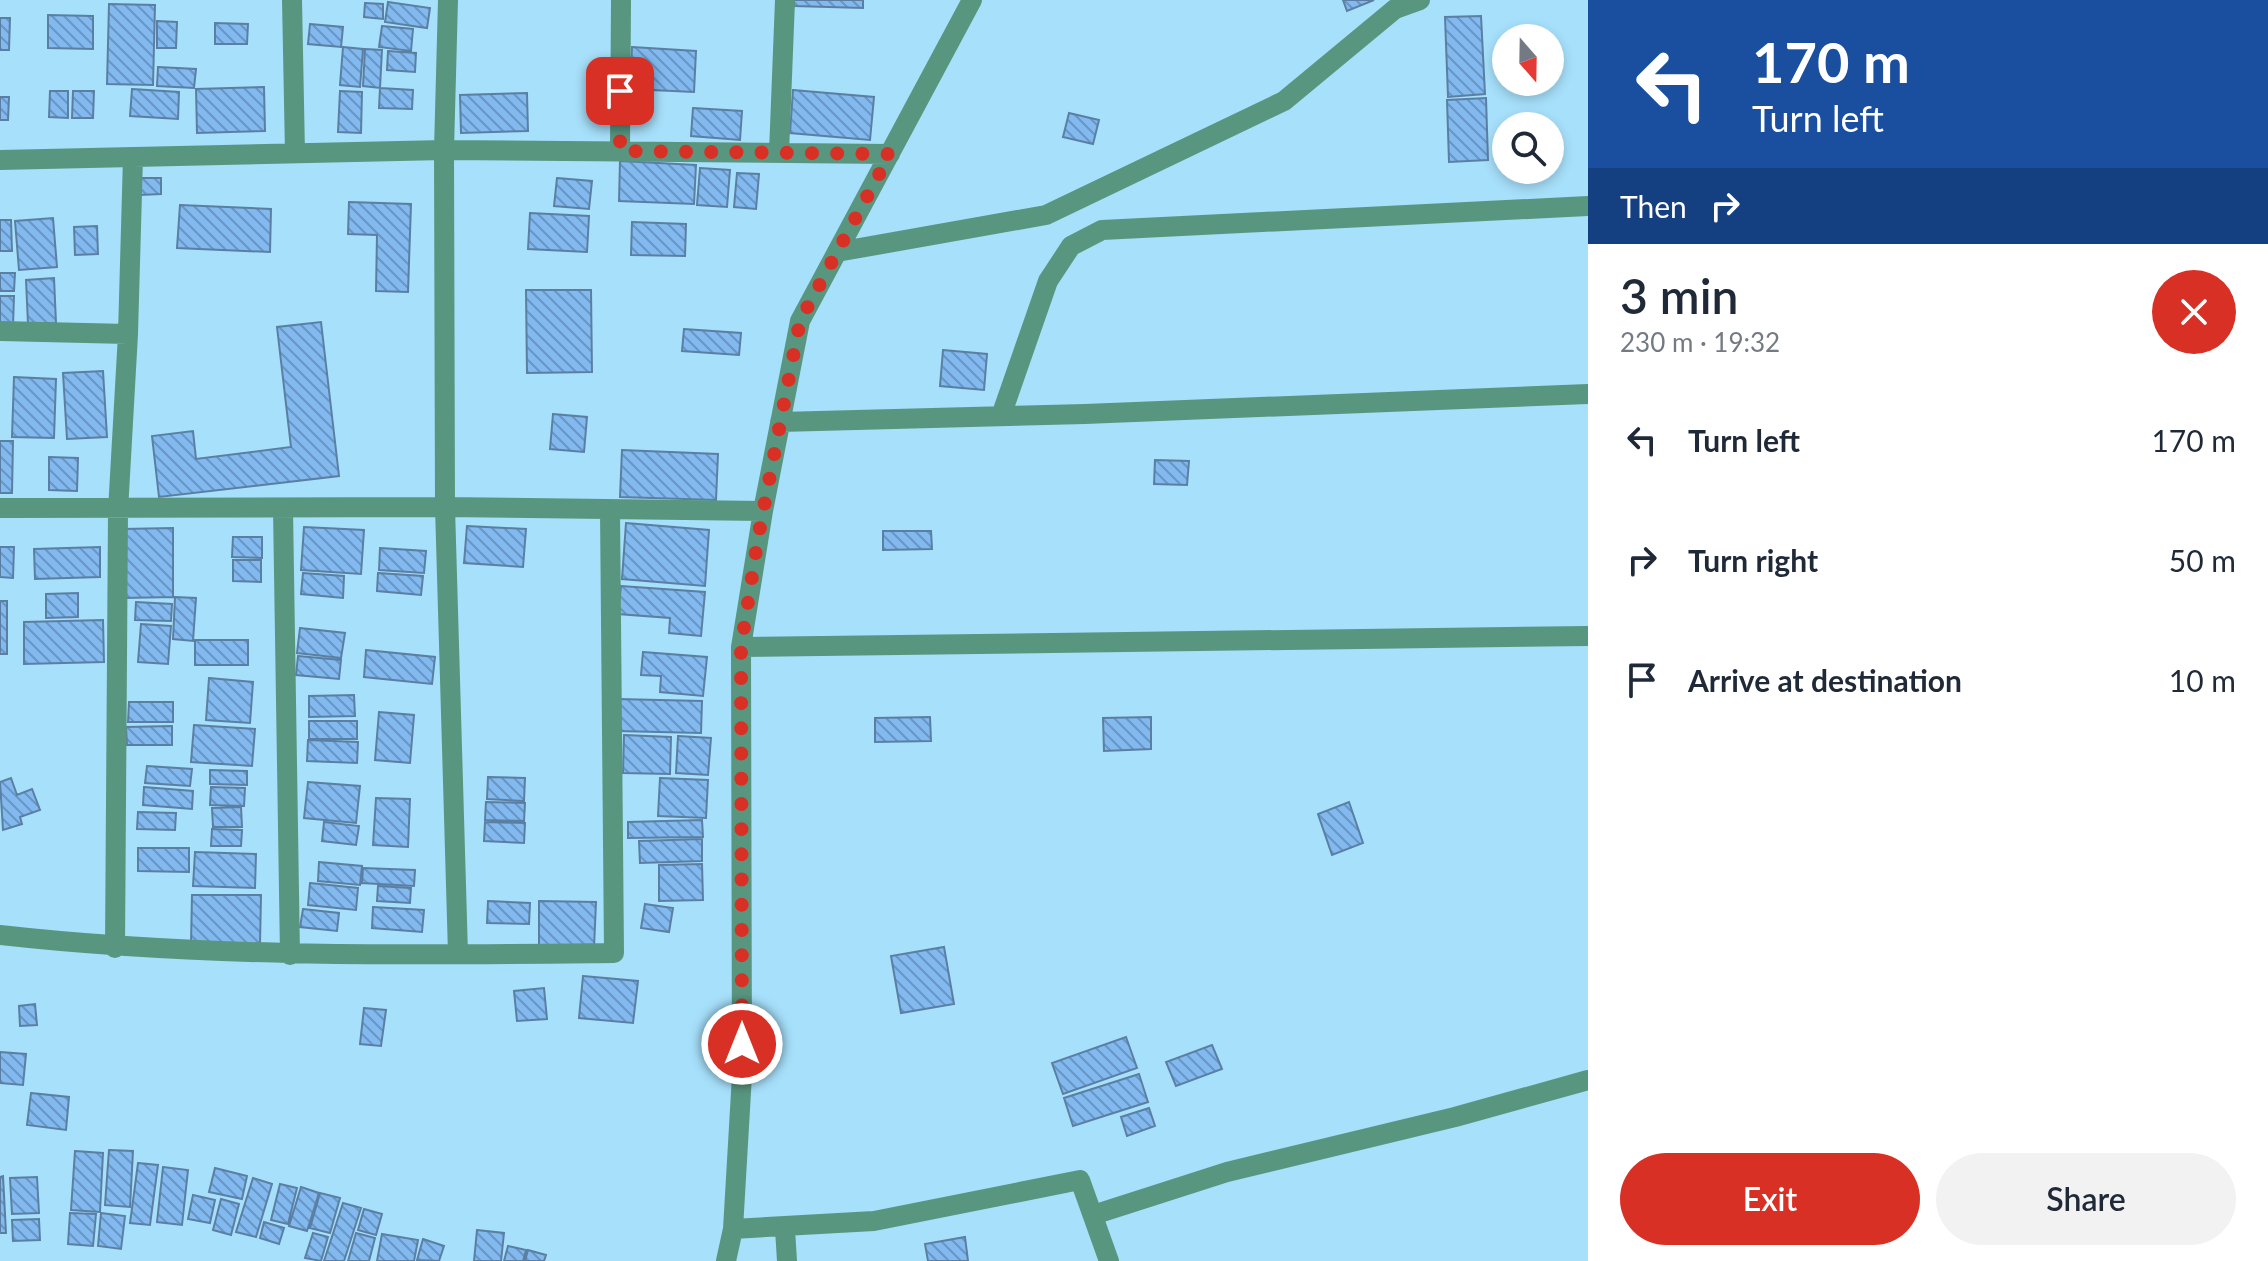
<!DOCTYPE html>
<meta charset="utf-8">
<style>
body{margin:0;font-family:Lato,sans-serif;background:#f2f2f3;color:#1f2937;height:100vh;display:flex;flex-direction:column;font-size:30px;white-space:nowrap}
*{box-sizing:border-box;margin:0}
p{font-size:26px;color:#747a83}
.icon{flex:none;width:44px;height:44px;fill:none;stroke:currentColor;stroke-width:2;stroke-linecap:round;stroke-linejoin:round}
.map{position:relative;flex:1;overflow:hidden}
.panel{display:flex;flex-direction:column;background:#fff;width:680px}
.panel>*{flex:none}
.banner{background:#1a4fa0;color:#fff;overflow:hidden}
.needle{width:52px;rotate:160deg}
.tools{position:absolute;left:1492px;top:24px;display:grid;gap:16px}
.tools a{display:grid;place-items:center;width:72px;height:72px;border-radius:50%;background:#fff;box-shadow:0 4px 12px #0003;font-size:40px}
.pin{position:absolute;display:grid;place-items:center;width:68px;height:68px;color:#fff;margin:-34px;border-radius:16px;box-shadow:0 4px 12px #0006}
.me{position:absolute;width:88px;margin:-44px;rotate:0deg;stroke-linejoin:round;filter:drop-shadow(0 0 6px #0008)}
.turn{display:flex;align-items:center;gap:28px;height:168px;padding:0 32px;font-size:36px}
.turn .icon{width:104px;height:104px;stroke-width:2.5}
.turn b{display:block;font-size:56px;line-height:68px}
.then{display:flex;align-items:center;height:76px;padding:0 32px;background:#0003;gap:16px;font-size:30px}
.round{display:grid;place-items:center;flex:none;width:84px;height:84px;border-radius:42px;background:#f2f2f3}
.head{display:flex;align-items:center;justify-content:space-between;height:136px;padding:0 32px}
h1{font-size:48px;font-weight:600;line-height:60px}
.action{display:flex;gap:16px;margin-top:auto;padding:16px 32px}
.action a{flex:1;height:92px;border-radius:48px;background:#d93025;color:#fff;font-size:32px;font-weight:600;line-height:92px;text-align:center}
.action a+a{background:#f2f2f3;color:#1f2937}
ul{padding:0;list-style:none}
li{display:flex;align-items:center;gap:24px;height:120px;padding:0 32px}
li div{flex:1}
li b{display:block;font-size:30px}
li em{font-style:normal}
main{display:flex;flex:1;min-height:0}
.map>svg:first-child{display:block}
.building{fill:url(#building-back-hatch);stroke:#5b7fa3;stroke-width:2}
.lines{fill:none;stroke-linecap:round;stroke-linejoin:round}
.minor{stroke:#599680;stroke-width:20}
.route{stroke:#d93025;stroke-width:14;stroke-dasharray:0 25.2}
</style>
<main>
<div class="map">
<svg width="1588" height="1261" viewBox="0 0 1588 1261">
<defs>
<pattern id="building-back-hatch" width="6" height="6" patternUnits="userSpaceOnUse" patternTransform="scale(2)"><rect width="6" height="6" fill="#82b9ef"/><path d="M-1 5l2 2M0 0l6 6M5-1l2 2" fill="none" stroke="#6996c2"/></pattern>
</defs>
<rect width="100%" height="100%" fill="#a7e0fb"/>
<path class="building" d="M794 0H863V8L794 6Z
M1343 0H1374L1347 11Z
M388 2 430 8 427 28 385 22Z
M365 3 383 4V19L364 17Z
M109 4 155 5 153 85 107 84Z
M48 15 93 16V49L48 48Z
M1481 16 1485 94 1448 97 1445 17Z
M0 18H10L9 50H0Z
M157 21 177 22 176 48H157Z
M215 23 248 24 247 44H215Z
M310 24 343 27 341 47 308 44Z
M382 26 413 29 411 51 379 47Z
M343 47 363 49 360 87 340 85Z
M632 47 696 51 694 92 630 89Z
M365 49 382 50 380 88 363 86Z
M388 51 416 53 415 72 387 70Z
M158 67 196 69 194 88 157 86Z
M264 87 265 131 197 133 196 89Z
M380 88 413 90 412 109 379 108Z
M132 89 179 92 178 119 130 116Z
M793 90 874 97 870 140 790 133Z
M50 91H68V118L49 117Z
M73 91H94L93 118H72Z
M340 91 362 92 361 133 338 132Z
M527 93 528 131 461 133 460 95Z
M0 97H9L8 120H0Z
M1486 98 1488 160 1449 162 1447 100Z
M693 108 742 111 740 140 691 136Z
M1069 113 1099 120 1093 144 1063 137Z
M620 161 696 165 694 204 619 201Z
M700 168 730 170 727 207 697 205Z
M737 173 759 174 756 209 734 207Z
M140 178H161V194L140 195Z
M557 178 592 181 589 209 554 206Z
M349 202 411 204 408 292 376 291 377 235 348 234Z
M180 205 271 209 270 252 177 248Z
M530 213 589 216 587 252 528 249Z
M53 218 57 267 19 270 15 221Z
M0 220H11L12 251H0Z
M632 222 686 224 685 256 631 255Z
M97 226 98 254 75 255 74 227Z
M0 273H15L14 291H0Z
M54 278 56 323 28 324 26 280Z
M526 290H591L592 372 527 373Z
M0 296H14L13 326 0 325Z
M321 322 339 476 159 497 152 436 193 431 196 459 291 447 277 327Z
M684 329 741 333 739 355 682 351Z
M943 350 987 354 984 390 940 386Z
M103 371 107 437 67 439 63 373Z
M14 377 56 379 54 438 12 437Z
M553 414 587 417 584 452 550 449Z
M0 441H13L12 493H0Z
M622 450 718 454 716 500 620 497Z
M49 457 78 458 77 491 49 490Z
M1155 460 1189 461 1187 485 1154 484Z
M626 523 709 530 705 586 622 579Z
M467 526 526 529 523 567 464 563Z
M304 527 364 530 361 574 301 570Z
M173 528V597L124 598 123 529Z
M883 531H931L932 549 883 550Z
M233 537H262V558L232 557Z
M0 547H14L13 578 0 577Z
M100 547V577L35 579 34 549Z
M380 548 426 551 424 573 379 570Z
M233 560H261V582L233 581Z
M303 573 344 576 343 598 301 594Z
M378 573 423 576 421 595 377 591Z
M621 586 705 592 701 636 669 633 670 618 618 614Z
M78 593V617L46 618V594Z
M175 597 196 598 193 641 173 639Z
M0 601H7V654H0Z
M136 602 172 604 171 621 135 620Z
M103 620 104 662 24 664V622Z
M141 624 171 626 168 664 138 662Z
M300 628 345 633 341 658 297 653Z
M195 640H248V665H195Z
M366 650 435 657 432 684 364 677Z
M643 652 707 657 703 696 660 692 661 676 641 675Z
M298 656 341 660 339 679 296 675Z
M209 678 253 682 250 723 206 720Z
M354 695 355 716 309 717V696Z
M618 699 702 701 701 733 617 731Z
M129 702H173V722H128Z
M379 712 414 715 410 763 375 760Z
M930 717 931 741 875 742V718Z
M1151 717V749L1104 751 1103 718Z
M309 721H357V739H309Z
M194 725 255 729 252 766 191 762Z
M172 726V745H127L126 727Z
M624 735 671 737 670 774 623 773Z
M678 736 711 738 708 775 676 773Z
M308 740 358 742 357 763 307 761Z
M147 766 192 769 190 786 145 783Z
M210 770 247 771V785L210 784Z
M488 777 525 778 524 801 487 799Z
M11 778 17 795 32 789 40 810 20 817 22 824 3 830 0 782Z
M660 778 708 780 706 818 658 816Z
M308 782 360 786 356 823 304 818Z
M144 787 193 791 192 809 143 805Z
M211 787 245 788 244 806 210 805Z
M376 798 410 799 408 847 373 845Z
M486 802 525 803 524 821 485 820Z
M1349 802 1363 843 1332 855 1318 814Z
M241 807 242 827H213L212 808Z
M138 812 176 813 175 830 137 829Z
M702 820 703 837 628 838V822Z
M324 822 359 826 356 845 322 841Z
M485 822 525 823 524 843 484 841Z
M212 829 242 830 241 846H211Z
M702 839V861L640 863 639 841Z
M138 848H189V872L138 871Z
M195 852 256 854 255 888 193 886Z
M319 862 362 866 360 885 318 881Z
M702 864 703 900 659 901V865Z
M363 868 415 870 414 886 362 883Z
M310 883 358 888 356 910 308 905Z
M378 886 411 888 410 903 377 901Z
M192 895H261L260 944H191Z
M488 901 530 903 529 924 487 923Z
M539 901 596 902 594 948 539 946Z
M645 904 673 908 669 932 641 928Z
M373 907 424 910 422 932 372 928Z
M303 909 339 913 337 931 300 927Z
M944 947 954 1004 901 1013 891 956Z
M583 976 638 981 633 1023 579 1018Z
M544 988 547 1019 517 1021 514 991Z
M35 1004 37 1025 20 1026 19 1006Z
M364 1008 386 1010 381 1046 360 1044Z
M1126 1037 1137 1068 1063 1094 1052 1063Z
M1212 1045 1222 1069 1176 1086 1166 1062Z
M0 1052 26 1054 23 1085 0 1083Z
M1139 1074 1148 1102 1073 1126 1064 1098Z
M31 1093 69 1097 66 1130 27 1125Z
M1149 1108 1155 1126 1127 1136 1121 1117Z
M109 1150 133 1151 130 1207 105 1205Z
M75 1151 103 1153 100 1212 71 1210Z
M138 1163 158 1165 150 1225 130 1223Z
M163 1167 188 1170 182 1225 157 1222Z
M215 1168 247 1176 242 1199 209 1192Z
M3 1176 6 1233H0V1177Z
M37 1177 39 1213 12 1214 10 1178Z
M253 1178 272 1184 256 1237 236 1232Z
M280 1184 297 1188 288 1224 271 1220Z
M301 1187 319 1193 307 1231 289 1226Z
M320 1193 340 1198 330 1233 310 1228Z
M193 1195 215 1200 210 1223 188 1219Z
M221 1199 239 1204 231 1235 213 1230Z
M343 1203 361 1208 344 1261H324Z
M364 1209 382 1214 376 1235 358 1230Z
M70 1213 96 1214 93 1246 68 1244Z
M101 1213 125 1216 121 1249 98 1246Z
M39 1219 40 1240 13 1241 12 1220Z
M264 1222 284 1228 279 1244 260 1238Z
M477 1230 504 1233 501 1261H474Z
M313 1233 328 1237 321 1261 305 1258Z
M356 1233 375 1238 369 1261H348Z
M382 1234 418 1240 414 1261H377Z
M965 1237 968 1261H928L925 1244Z
M423 1239 444 1246 439 1261 417 1260Z
M508 1246 526 1250 523 1261H504Z
M528 1250 546 1255 544 1261H525Z"/>
<g class="lines">
<path class="minor" d="M292 0 295 153
M972 0 800 321 763 511 741 647 742 1075 733 1229 874 1221 1080 1180 1109 1261
M620 151 621 0
M779 153 785 0
M0 160 444 150 448 0
M837 252 1046 215 1284 101 1395 9 1420 0
M0 331 128 334
M1001 416 1048 281 1071 246 1102 230 1588 206
M780 422 1085 414 1588 394
M0 508 445 507 763 511
M283 509 290 955
M741 647 1588 636
M0 935C204 958 409 955 614 953L610 510
M115 948 118 511 128 334 133 157
M458 954 445 507 444 150 890 154
M1093 1215 1227 1172 1455 1117 1588 1080
M785 1229 787 1261
M726 1261 733 1229"/>
</g>
<g class="lines">
<path class="route" d="M620 91V151L890 154 800 321 758 538 741 647 742 1044"/>
</g>
</svg>
<div class="tools">
<a><svg class="needle" viewBox="-14 -14 28 28"><path d="M0-13l5 13h-10z" fill="#e53935"/><path d="M0 13l5-13h-10z" fill="#747a83"/></svg></a>
<a><svg class="icon" aria-label="search" viewBox="0 0 24 24"><circle cx="10" cy="10" r="6"/><path d="M15 15l6 6"/></svg></a>
</div>
<div class="pin" style="left:620px;top:91px;background:#d93025"><svg class="icon" aria-label="arrive" viewBox="0 0 24 24"><path d="M6 21V4h12l-3 4 3 4H6"/></svg></div>
<svg class="me" style="left:742px;top:1044px" viewBox="-20 -20 40 40"><circle r="17" fill="#d93025" stroke="#fff" stroke-width="3"/><path d="M0-11L8 9 0 5-8 9z" fill="#fff"/></svg>
</div>
<section class="panel">
<div class="banner">
<div class="turn"><svg class="icon" aria-label="left" viewBox="0 0 24 24"><path d="M17 20v-9H6M10 6l-5 5 5 5"/></svg><div><b>170 m</b>Turn left</div></div>
<div class="then">Then<svg class="icon" aria-label="right" viewBox="0 0 24 24"><path d="M7 20v-9h11M14 6l5 5-5 5"/></svg></div>
</div>
<div class="head"><div><h1>3 min</h1><p>230 m · 19:32</p></div><a class="round" style="background:#d93025;color:#fff"><svg class="icon" aria-label="close" viewBox="0 0 24 24"><path d="M6 6l12 12M18 6L6 18"/></svg></a></div>
<ul>
<li><svg class="icon" aria-label="left" viewBox="0 0 24 24"><path d="M17 20v-9H6M10 6l-5 5 5 5"/></svg><div><b>Turn left</b></div><em>170 m</em></li>
<li><svg class="icon" aria-label="right" viewBox="0 0 24 24"><path d="M7 20v-9h11M14 6l5 5-5 5"/></svg><div><b>Turn right</b></div><em>50 m</em></li>
<li><svg class="icon" aria-label="arrive" viewBox="0 0 24 24"><path d="M6 21V4h12l-3 4 3 4H6"/></svg><div><b>Arrive at destination</b></div><em>10 m</em></li>
</ul>
<div class="action"><a>Exit</a><a>Share</a></div>
</section>
</main>
